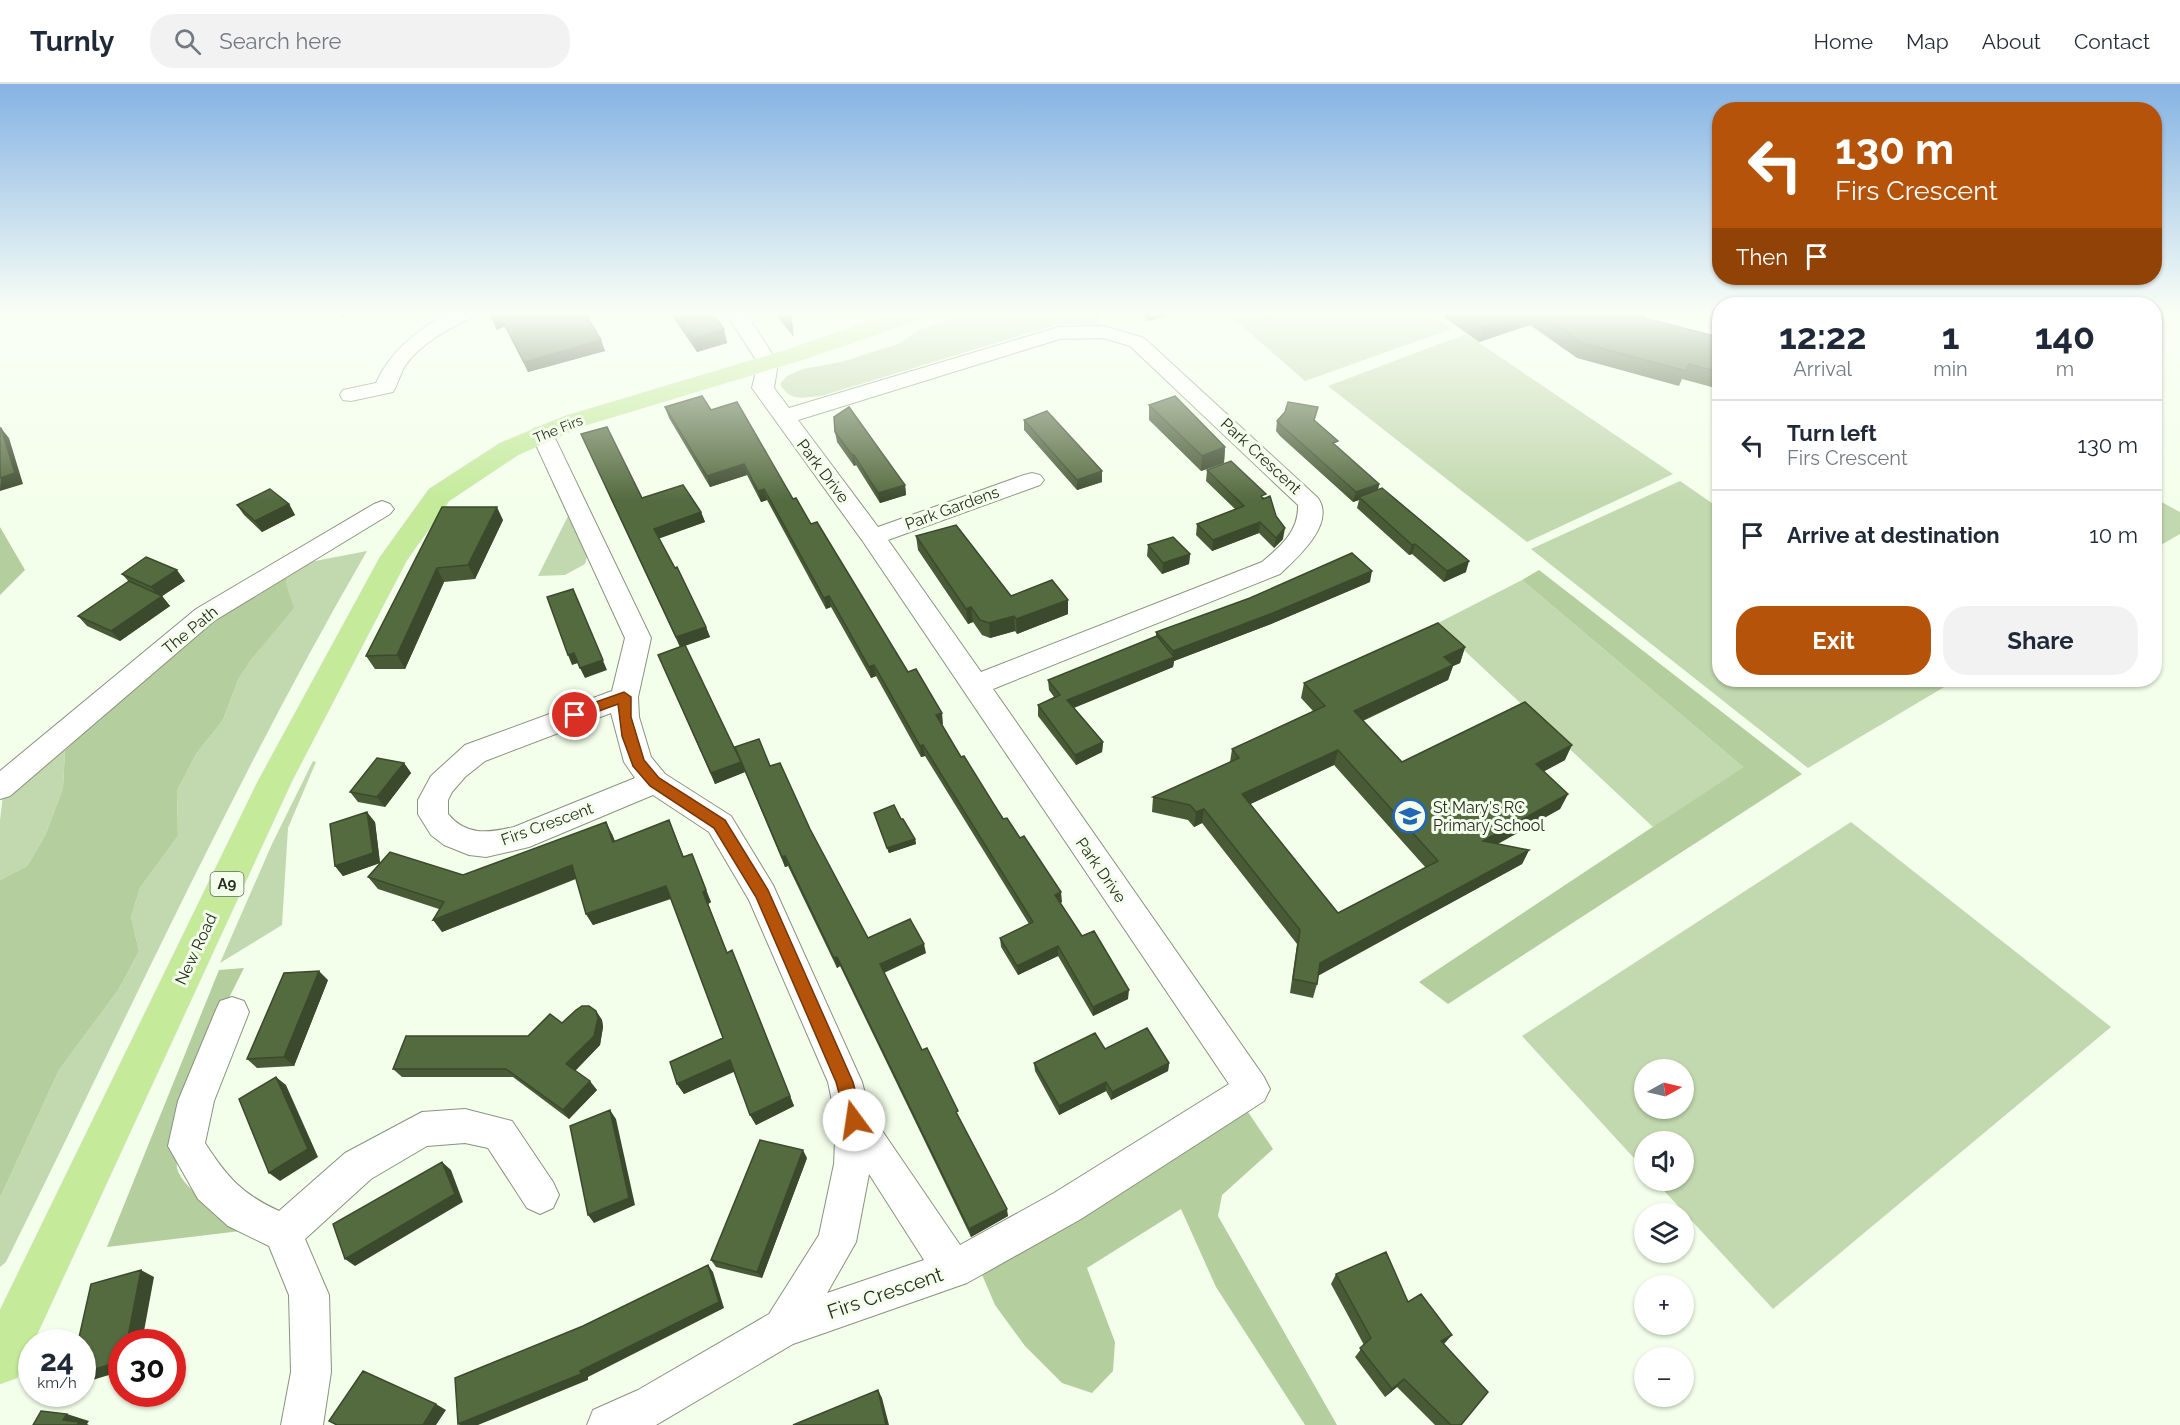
<!DOCTYPE html>
<meta charset="utf-8">
<style>
body{margin:0;font-family:Raleway,sans-serif;background:#f2f2f3;color:#1f2937;height:100vh;display:flex;flex-direction:column;font-size:22px;white-space:nowrap}
*{box-sizing:border-box;margin:0}
p{font-size:20px;color:#747a83}
.icon{flex:none;width:33px;height:33px;fill:none;stroke:currentColor;stroke-width:2;stroke-linecap:round;stroke-linejoin:round}
.map{position:relative;flex:1;overflow:hidden}
.side{position:absolute;left:1712px;top:213px;width:450px;height:390px;display:flex;flex-direction:column;background:#fff;border-radius:24px;box-shadow:0 2px 4px #0004}
.side>*{flex:none}
.banner{position:absolute;left:1712px;top:18px;width:450px;height:183px;border-radius:24px;box-shadow:0 2px 4px #0004;background:#b45309;color:#fff;overflow:hidden}
.needle{width:39px;rotate:82deg}
.controls{position:absolute;left:1634px;top:975px;display:grid;gap:12px}
.controls a{display:grid;place-items:center;width:60px;height:60px;border-radius:50%;background:#fff;box-shadow:0 2px 4px #0004;font-size:30px}
.speed{position:absolute;left:18px;top:1245px;display:flex;gap:12px;font-size:30px;font-weight:700;text-align:center}
.speed>*{display:grid;place-content:center;width:78px;height:78px;border-radius:50%;background:#fff;box-shadow:0 2px 4px #0004;line-height:1}
.speed small{font-size:15px;font-weight:400}
.speed .limit{border:9px solid #d22;background:#fff;color:#111}
.pin{position:absolute;display:grid;place-items:center;width:51px;height:51px;color:#fff;margin:-26px;border:3px solid #fff;border-radius:50%;box-shadow:0 2px 6px #0007}
.me{position:absolute;width:66px;margin:-33px;rotate:346deg;stroke-linejoin:round;filter:drop-shadow(0 0 4px #0008)}
.turn{display:flex;align-items:center;gap:21px;height:126px;padding:0 24px;font-size:27px}
.turn .icon{width:78px;height:78px;stroke-width:2.5}
.turn b{display:block;font-size:42px;line-height:51px}
.then{display:flex;align-items:center;height:57px;padding:0 24px;background:#0003;gap:12px;font-size:22px}
.eta{display:flex;justify-content:space-evenly;align-items:center;height:102px;text-align:center}
.eta b{font-size:36px;font-weight:700;line-height:42px}
.action{display:flex;gap:12px;margin-top:auto;padding:12px 24px}
.action a{flex:1;height:69px;border-radius:24px;background:#b45309;color:#fff;font-size:24px;font-weight:700;line-height:69px;text-align:center}
.action a+a{background:#f2f2f3;color:#1f2937}
ul{padding:0;list-style:none}
li{display:flex;align-items:center;gap:18px;height:90px;padding:0 24px;border-top:2px solid #e0e1e3}
li div{flex:1}
li b{display:block;font-size:22px}
li em{font-style:normal}
header{display:flex;align-items:center;gap:36px;box-sizing:border-box;height:84px;padding:0 30px;background:#fff;border-bottom:2px solid #e0e1e3}
header strong{font-size:28px}
nav{display:flex;gap:33px;margin-inline-start:auto;font-size:21px}
.search{width:420px;height:54px;background:#f2f2f3;display:flex;align-items:center;gap:15px;box-sizing:border-box;padding:0 21px;border-radius:24px;color:#747a83;font-size:22px}
.map>svg:first-child{display:block}
.green{fill:#c2d8ae;fill-rule:evenodd}
.forest{fill:#b4ce9e}
.lines{fill:none;stroke-linecap:round;stroke-linejoin:round}
.minor-casing{stroke:#88947d;stroke-width:2}
.major-casing{stroke:#e5e6e5;stroke-width:1}
.minor{fill:#fff;fill-rule:evenodd}
.major{fill:#c4ea9a;fill-rule:evenodd}
.wall{fill:#485b36;fill-rule:evenodd}
.shaded-wall{fill:#3b4a2c}
.building{fill:#546a3f;stroke:#3b4a2c;stroke-width:1.5;fill-rule:evenodd}
.route{fill:#b45309;stroke:#753606;stroke-width:1.5}
.labels{text-anchor:middle;dominant-baseline:central;stroke-width:6;stroke-linejoin:round;paint-order:stroke}
.far-street-label{font-size:14px;fill:#272c23;stroke:#f4ffeb}
.shield{fill:#f4ffeb;stroke:#646b5f;stroke-width:1.5}
.shield-label{font-size:15px;font-weight:bold;fill:#272c23}
.street-label{font-size:16px;fill:#272c23;stroke:#f4ffeb}
.poi-label{font-size:16px;fill:#272c23;stroke:#f4ffeb;text-anchor:start}
.near-street-label{font-size:20px;fill:#272c23;stroke:#f4ffeb}
</style>
<header>
<strong>Turnly</strong>
<div class="search"><svg class="icon" aria-label="search" viewBox="0 0 24 24"><circle cx="10" cy="10" r="6"/><path d="M15 15l6 6"/></svg>Search here</div>
<nav><a>Home</a><a>Map</a><a>About</a><a>Contact</a></nav>
</header>
<div class="map">
<svg width="2180" height="1341" viewBox="0 0 2180 1341">
<rect width="100%" height="100%" fill="#f4ffeb"/>
<path class="green" d="M964 229H1096L1098 232V240L1055 241 821 312C802 313 791 319 780 300L787 292 803 285 841 278 898 260 919 246Z
M1227 229H1437V234L1451 245 1305 297Z
M1466 250 1673 390 1527 458 1328 302Z
M1680 397 1719 424V596H1956L1808 684 1531 465Z
M2154 414 2180 428V450L2154 465Z
M569 430 587 473 585 480 565 491 538 492Z
M367 467C234 697 124 940 6 1178L0 1183V1114L59 986 119 905 139 867 131 833 140 804 178 752 177 707 196 670 223 636 238 596 253 573 286 500 289 488 310 478Z
M1522 496 1743 683 1653 743 1436 540Z
M65 666 63 704 45 752 27 782 0 796V736L3 711Z
M313 677 316 678 288 744 282 841 220 879 272 760Z
M1851 738 2111 943 1773 1225 1655 1097 1683 1096V1058H1644V1085L1522 952ZM1644 986H1683V1024H1644Z"/>
<path class="forest" d="M0 443 25 486 0 511Z
M1539 486 1802 690 1448 920 1419 898 1743 683 1522 496Z
M289 488 286 500 294 524 253 573 238 596 223 636 196 670 177 707 178 752 140 804 131 833 139 867 119 905 59 986 0 1114V796L27 782 45 752 63 704 65 666 218 527Z
M244 884C218 936 181 1007 178 1065 178 1071 176 1078 177 1084 182 1106 230 1136 249 1146L107 1163 219 886Z
M1248 1028 1273 1065 1222 1111 1218 1132 1337 1341H1305L1216 1203 1181 1125 1087 1184 1115 1258 1113 1287 1092 1309 1062 1299 1025 1262 995 1221 980 1186Z"/>
<g class="lines">
<g class="minor-casing">
<path id="minor" d="M449 229H477L474 233C450 243 420 260 405 282 400 290 398 300 393 308L351 317 343 316 340 311 343 306 376 299C391 266 418 245 449 229Z
M726 229H746L778 279 774 304 789 324 1059 243 1104 242 1144 254 1318 414C1336 440 1297 474 1280 490L993 605 1264 993 1270 1005 1264 1017 1081 1135 967 1199 793 1260 656 1341H587L593 1326 638 1306 769 1230 819 1151 834 1080 836 1036 828 998 749 816 709 748 653 711 529 763 486 773 469 771 444 761 431 751 418 730V716L431 692 465 661 612 607 625 554 531 350 534 345 542 343 550 345 553 350 651 554 638 613 639 633 651 673 665 690 731 732 773 801 862 998 870 1029 960 1161 1054 1109 1229 1000 864 459 752 304 758 279ZM1103 254 1130 262 1298 421C1299 447 1281 462 1262 478L981 588 888 456 1040 401 1044 396 1040 391 1032 389 1024 391 878 443 798 336 1060 255ZM611 629 624 678 635 694 514 743C488 749 466 752 448 730V716L452 708 465 693 485 677ZM869 1090 924 1176 827 1209 856 1158Z
M382 417 390 420 394 425 390 430 214 537 10 712 0 715V687L196 525 374 420Z
M232 913 244 917 249 928 214 1017 205 1059C227 1093 242 1110 279 1127L345 1069 422 1028 465 1025 512 1037 553 1098 559 1111 553 1124 540 1130 527 1124 488 1064 465 1059 427 1062 371 1095 305 1155 329 1211 331 1288 323 1341H281L291 1288 289 1211 269 1162 228 1142 198 1115 168 1062 178 1017 215 928 220 917Z"/>
</g>
<g class="major-casing">
<path id="major" d="M894 229H928L925 234 802 276 583 342 518 371 449 417 407 476 292 697 17 1294 0 1300V1226L258 697 380 473 429 405 500 359 565 332 786 266Z"/>
</g>
<use href="#minor" class="minor"/>
<use href="#major" class="major"/>
</g>
<path class="wall" d="M489 229 601 256 605 267 528 288 505 242 497 246Z
M670 229H712L727 259 697 268Z
M774 229H790L794 253Z
M1140 229H1173V230L1148 237Z
M1445 229H1646L1644 234 1719 253V305L1682 295 1679 302 1577 274 1530 241 1479 258 1444 233Z
M1149 321 1225 363 1224 379 1201 387 1149 336Z
M665 323 711 326 793 415 908 588 943 640H942L961 673 1062 818 1060 819 1082 852 1128 915 1093 932 1058 872 1018 891 1001 863 1000 854 1029 840 925 672 921 673 876 592 871 594 831 523 826 525 767 416 761 418 747 391 710 403 669 334Z
M1024 336 1102 387V398L1077 406 1024 346Z
M1277 337H1315L1337 363 1379 400 1378 406 1466 488 1444 498 1412 470 1409 471 1357 424 1359 416 1353 418 1280 352 1276 347Z
M835 348 905 401 906 411 880 419 856 381 854 382 837 358Z
M581 350 642 414 701 428 705 438 659 454 706 543 710 553 685 562 738 672 770 682 810 745 868 854 926 869 884 889 922 966 960 1035 1008 1132 971 1153 840 882 837 884 788 782 785 783 743 683 745 688 715 700 658 571 680 563Z
M1207 386 1265 414 1283 455 1274 464 1259 449 1212 467 1196 451 1197 440 1235 425 1206 397Z
M289 420 295 431 262 448 244 431 237 421Z
M442 423 503 436 475 495 444 498 405 585H375L366 572Z
M916 452 1011 512 1068 516V530L1017 550 1015 547 990 554 982 551 973 538 968 540 918 466Z
M1148 461 1190 470 1189 480 1162 490 1147 472Z
M122 490 185 497 162 512 170 522 120 557 87 542 78 532 129 498Z
M1370 498 1271 540 1174 577 1173 583 1074 624 1103 658 1102 668 1076 681 1038 632V621L1054 613 1049 606 1048 596 1156 553V548Z
M1465 563 1460 579 1453 582 1448 596 1363 637 1402 678 1565 676 1543 688 1568 710 1560 725 1498 760 1529 766 1522 780 1318 891 1317 900 1313 914 1290 909 1297 860 1202 739 1194 743 1188 736 1152 728 1153 713 1230 678 1232 665 1313 627 1301 614 1304 599ZM1334 681 1426 784 1338 829 1250 720Z
M404 679 411 689 385 723 358 718 350 708Z
M874 729 915 755 916 760 889 769Z
M669 736 684 773 711 818 708 820 727 868 737 878 794 1022 756 1041 750 1031 734 987 684 1010 677 1000 723 954 671 815 593 841 586 830 576 795 442 848 439 825 378 805 368 793 380 779 343 792 335 782 375 738 380 779 463 791 612 750 615 757Z
M328 896 294 982 257 984 247 975Z
M596 927 602 936 603 943 600 961 575 987 597 1006 569 1035 513 993H402L393 985 528 952Z
M1105 965 1169 979 1168 987 1111 1016 1106 1007 1059 1031 1035 987 1034 979Z
M807 1074 762 1194 716 1183 711 1176Z
M1336 1190 1408 1218 1444 1260 1461 1341H1435L1397 1303 1385 1313 1355 1273 1364 1261 1331 1200Z"/>
<path class="shaded-wall" d="M339 229H355L341 233Z
M1149 229H1173V230L1148 237Z
M1524 229H1534L1530 241 1479 258 1483 243Z
M500 232 505 242 497 246 493 236Z
M724 245 727 259 697 268 693 255Z
M601 256 605 267 528 288 524 278Z
M1 344 9 354 23 400 0 407Z
M1225 363 1224 379 1201 387 1202 372Z
M852 371H854L856 381 854 382Z
M744 380 747 391 710 403 707 392Z
M1102 387V398L1077 406V396Z
M1379 400 1377 410 1359 413V416L1353 418 1356 408Z
M905 401 906 411 880 419 878 409Z
M764 405 767 416 761 418 758 407Z
M289 420 295 431 262 448 255 437Z
M497 423 503 436 475 495 468 481Z
M701 428 705 438 658 455 654 445Z
M1260 438 1259 449 1212 467 1213 456Z
M1285 444 1283 455 1274 464 1276 454Z
M1415 460 1412 470 1409 471 1412 461Z
M1190 470 1189 480 1162 490 1163 479Z
M1469 477 1466 488 1444 498 1447 487Z
M437 484 444 498 405 585 397 571Z
M177 486 185 497 162 512 170 522 120 557 111 547 159 513 151 503Z
M1372 487 1370 498 1271 540 1174 577 1173 583 1068 626 1067 616 1172 574 1173 567Z
M829 512 831 523 826 525 824 514Z
M577 515 607 586 585 594 580 584Z
M1068 516V530L1017 550 1016 535Z
M971 523 973 538 968 540 966 525Z
M1014 532 1015 547 990 554 989 539Z
M706 543 710 553 680 563 676 553Z
M1465 563 1460 579 1453 582 1448 596 1350 642 1354 627 1444 573Z
M574 569 578 579 572 581 568 571Z
M874 581 876 592 871 594 869 583Z
M942 629 943 640 938 642 936 631Z
M1103 658 1102 668 1076 681 1075 671Z
M923 661 925 672 921 673 920 662Z
M1572 661 1565 676 1529 695 1536 680Z
M1338 666 1334 681 1240 725 1242 710Z
M741 678 745 688 715 700 711 689Z
M404 679 411 689 385 723 377 713Z
M1568 710 1560 725 1477 771 1483 757Z
M1204 725 1202 739 1194 743 1196 728Z
M367 728 375 738 380 779 343 792 335 782Z
M606 738 612 750 619 770 613 758Z
M915 755 916 760 889 769 887 764Z
M1529 766 1522 780 1316 893 1320 879Z
M785 772 788 782 785 783 782 773Z
M572 781 579 793 442 848 433 836Z
M697 782 711 818 708 820 732 880 703 808Z
M666 802 672 814 593 841 586 830Z
M1061 808 1062 818 1056 821 1055 811Z
M924 860 926 869 882 889 880 880Z
M1058 862V872L1018 891 1017 882Z
M732 866 794 1022 756 1041 750 1031Z
M837 873 840 882 837 884 834 874Z
M319 887 328 896 294 982 284 973Z
M1129 906 1128 915 1093 932V923Z
M596 927 602 936 603 943 600 961 573 989 566 980Z
M730 976 736 987 684 1010 677 1000Z
M1169 979 1168 987 1111 1016 1112 1008Z
M276 993 286 1001 318 1073 280 1097 269 1089Z
M590 997 597 1006 569 1035 563 1026Z
M1106 998V1007L1059 1031V1022Z
M610 1026 616 1035 635 1121 594 1139 588 1131Z
M803 1066 807 1074 762 1194 757 1188Z
M442 1078 451 1086 463 1118 355 1182 345 1175Z
M1007 1125 1008 1132 971 1153 969 1145Z
M708 1181 713 1188 724 1224 588 1293V1296L478 1341H460L458 1340 580 1287Z
M141 1186 154 1193 142 1258H127Z
M1452 1251 1444 1260 1441 1257Z
M122 1277V1287L86 1298 82 1296V1289Z
M1404 1295 1397 1303 1385 1313 1392 1305Z
M878 1306 882 1314 889 1341H886Z
M436 1320 446 1326 436 1341H423Z
M67 1330 89 1337 87 1340 89 1341H77L63 1336Z"/>
<path class="building" d="M490 229H585L601 256 524 278 500 232 493 236Z
M676 229H712L724 245 693 255Z
M781 229H790L792 243Z
M1464 229H1524L1483 243Z
M1540 229H1646L1644 234 1719 253V288L1689 280 1686 287 1582 259Z
M702 312 711 326 737 318 793 415 796 414 811 440 817 438 908 588 916 585 942 629 936 631 961 673 964 672 1003 735 1007 734 1020 754 1024 752 1061 808 1055 811 1082 852 1094 847 1129 906 1093 923 1058 862 1017 882 1000 854 1033 838 923 661 920 662 874 581 869 583 829 512 824 514 764 405 758 407 744 380 707 392 665 323Z
M1175 312 1225 363 1202 372 1149 321Z
M1288 318 1318 323 1314 336 1338 357 1333 359 1379 400 1356 408 1282 342 1277 337 1285 328Z
M849 323 905 401 878 409 854 371H852L835 348 834 333Z
M1047 327 1102 387 1077 396 1024 336Z
M607 343 642 414 683 401 701 428 654 445 675 484 677 483 706 543 676 553 581 350Z
M0 344H1L15 389 0 394Z
M1231 377 1266 410 1261 412 1263 415 1270 412 1276 432 1285 444 1276 454 1260 438 1213 456 1197 440 1244 422 1207 386Z
M1382 404 1469 477 1447 487 1415 460 1412 461 1359 413Z
M270 405 289 420 255 437 237 421Z
M442 423H497L468 481 437 484 397 571 366 572Z
M956 441 1011 512 1052 496 1068 516 1016 535 1014 532 989 539 980 536 971 523 966 525 916 452Z
M1173 453 1190 470 1163 479 1148 461Z
M1352 469 1372 487 1273 529 1173 567 1156 548 1250 514Z
M146 473 177 486 151 503 122 490Z
M129 497 162 512 111 547 78 532Z
M573 505 603 576 580 584 574 569 568 571 547 513Z
M1438 539 1465 563 1444 573 1453 581 1354 627 1402 678 1525 618 1572 661 1536 680 1568 710 1483 757 1529 766 1320 879 1317 900 1293 895 1300 846 1204 725 1196 728 1190 721 1153 713 1239 674 1232 665 1325 622 1304 599ZM1338 666 1438 777 1338 829 1242 710Z
M1157 552 1174 573 1067 616 1103 658 1075 671 1038 621 1060 611 1048 596Z
M685 561 741 678 711 689 658 571Z
M759 655 770 682 780 679 810 745 868 854 910 835 924 860 880 880 922 966 927 964 958 1027 956 1028 1007 1125 969 1145 837 873 834 874 785 772 782 773 735 663Z
M377 674 404 679 377 713 350 708Z
M894 721 901 735H903L915 755 887 764 874 729Z
M367 728 373 769 335 782 330 740Z
M669 736 683 773 692 770 706 806 703 808 727 869 732 866 790 1012 750 1031 730 976 677 1000 670 978 723 954 666 802 586 830 572 781 433 836 444 818 368 793 390 768 463 791 606 738 613 758Z
M319 887 284 973 247 975 284 889Z
M582 922H589L596 927 598 934 594 952 566 980 590 997 563 1026 506 985H393L406 952H528L550 930 562 939 576 926Z
M1147 944 1169 979 1112 1008 1106 998 1059 1022 1034 979 1095 949 1105 965Z
M276 993 308 1065 269 1089 239 1015Z
M610 1026 629 1114 588 1131 570 1042Z
M760 1056 803 1066 757 1188 711 1176Z
M442 1078 455 1110 345 1175 333 1140Z
M1386 1168 1408 1218 1421 1210 1452 1251 1441 1257 1488 1308 1461 1341H1451L1404 1295 1392 1305 1360 1264 1371 1254 1336 1190Z
M708 1181 719 1218 580 1287 581 1290 458 1340 455 1294 583 1242Z
M141 1186 127 1258H122V1277L82 1289V1258H78L91 1200Z
M363 1287 436 1320 423 1341H337L329 1337Z
M878 1306 886 1341H793Z
M41 1327 67 1330 63 1336 79 1338 77 1341H33Z"/>
<linearGradient id="sky" x2="0" y2="1"><stop stop-color="#85b3e3"/><stop offset="0.55" stop-color="#fafff6"/><stop offset="1" stop-color="#fafff6" stop-opacity="0"/></linearGradient>
<rect width="2180" height="417" fill="url(#sky)"/>
<path class="route" d="M624 608 631 613V633L644 676 659 694 725 736 768 806 853 998 863 1036 860 1042 854 1044 848 1042 836 998 756 813 714 744 650 702 633 682 622 652 618 620 575 636 568 631 570 627Z"/>
<defs>
<g id="school-ring" transform="scale(1.725)"><circle r="9.5" fill="#f4ffeb" stroke="#2266b7" stroke-width="1.5"/><path d="M0-5L7-2L0 1L-7-2ZM-4 1L0 2.5L4 1V4Q0 6-4 4Z" fill="#2266b7"/></g>
</defs>
<g fill-rule="evenodd">
<use href="#school-ring" x="1410" y="732"/>
</g>
<g class="labels">
<g class="far-street-label">
<text transform="translate(558 345) rotate(-22)">The Firs</text>
</g>
<rect class="shield" x="210.5" y="788" width="33" height="24" rx="4.5"/>
<g class="shield-label">
<text x="227" y="800">A9</text>
</g>
<g class="street-label">
<text transform="translate(1261 372) rotate(43)">Park Crescent</text>
<text transform="translate(823 387) rotate(53)">Park Drive</text>
<text transform="translate(952 424) rotate(-20)">Park Gardens</text>
<text transform="translate(190 546) rotate(-39)">The Path</text>
<text transform="translate(547 740) rotate(-20)">Firs Crescent</text>
<text transform="translate(1101 786) rotate(55)">Park Drive</text>
<text transform="translate(196 865) rotate(-65)">New Road</text>
</g>
<g class="poi-label">
<text x="1433" y="723">St Mary's RC<tspan x="1433" dy="18">Primary School</tspan></text>
</g>
<g class="near-street-label">
<text transform="translate(885 1209) rotate(-19)">Firs Crescent</text>
</g>
</g>
</svg>
<div class="controls">
<a><svg class="needle" viewBox="-14 -14 28 28"><path d="M0-13l5 13h-10z" fill="#e53935"/><path d="M0 13l5-13h-10z" fill="#747a83"/></svg></a>
<a><svg class="icon" aria-label="sound" viewBox="0 0 24 24"><path d="M4 9h4l5-4v14l-5-4H4zM17 9q2 3 0 6"/></svg></a>
<a><svg class="icon" aria-label="layers" viewBox="0 0 24 24"><path d="M12 4l9 5-9 5-9-5zM3 14l9 5 9-5"/></svg></a>
<a>+</a>
<a>−</a>
</div>
<div class="speed"><div>24<small>km/h</small></div><div class="limit">30</div></div>
<div class="pin" style="left:575px;top:631px;background:#d93025"><svg class="icon" aria-label="arrive" viewBox="0 0 24 24"><path d="M6 21V4h12l-3 4 3 4H6"/></svg></div>
<svg class="me" style="left:854px;top:1036px" viewBox="-20 -20 40 40"><circle r="19" fill="#fff"/><path d="M0-13L10 11 0 6-10 11z" fill="#b45309"/></svg>
<div class="banner">
<div class="turn"><svg class="icon" aria-label="left" viewBox="0 0 24 24"><path d="M17 20v-9H6M10 6l-5 5 5 5"/></svg><div><b>130 m</b>Firs Crescent</div></div>
<div class="then">Then<svg class="icon" aria-label="arrive" viewBox="0 0 24 24"><path d="M6 21V4h12l-3 4 3 4H6"/></svg></div>
</div>
<section class="side">
<div class="eta">
<div><b>12:22</b><p>Arrival</p></div>
<div><b>1</b><p>min</p></div>
<div><b>140</b><p>m</p></div>
</div>
<ul>
<li><svg class="icon" aria-label="left" viewBox="0 0 24 24"><path d="M17 20v-9H6M10 6l-5 5 5 5"/></svg><div><b>Turn left</b><p>Firs Crescent</p></div><em>130 m</em></li>
<li><svg class="icon" aria-label="arrive" viewBox="0 0 24 24"><path d="M6 21V4h12l-3 4 3 4H6"/></svg><div><b>Arrive at destination</b></div><em>10 m</em></li>
</ul>
<div class="action"><a>Exit</a><a>Share</a></div>
</section>
</div>
